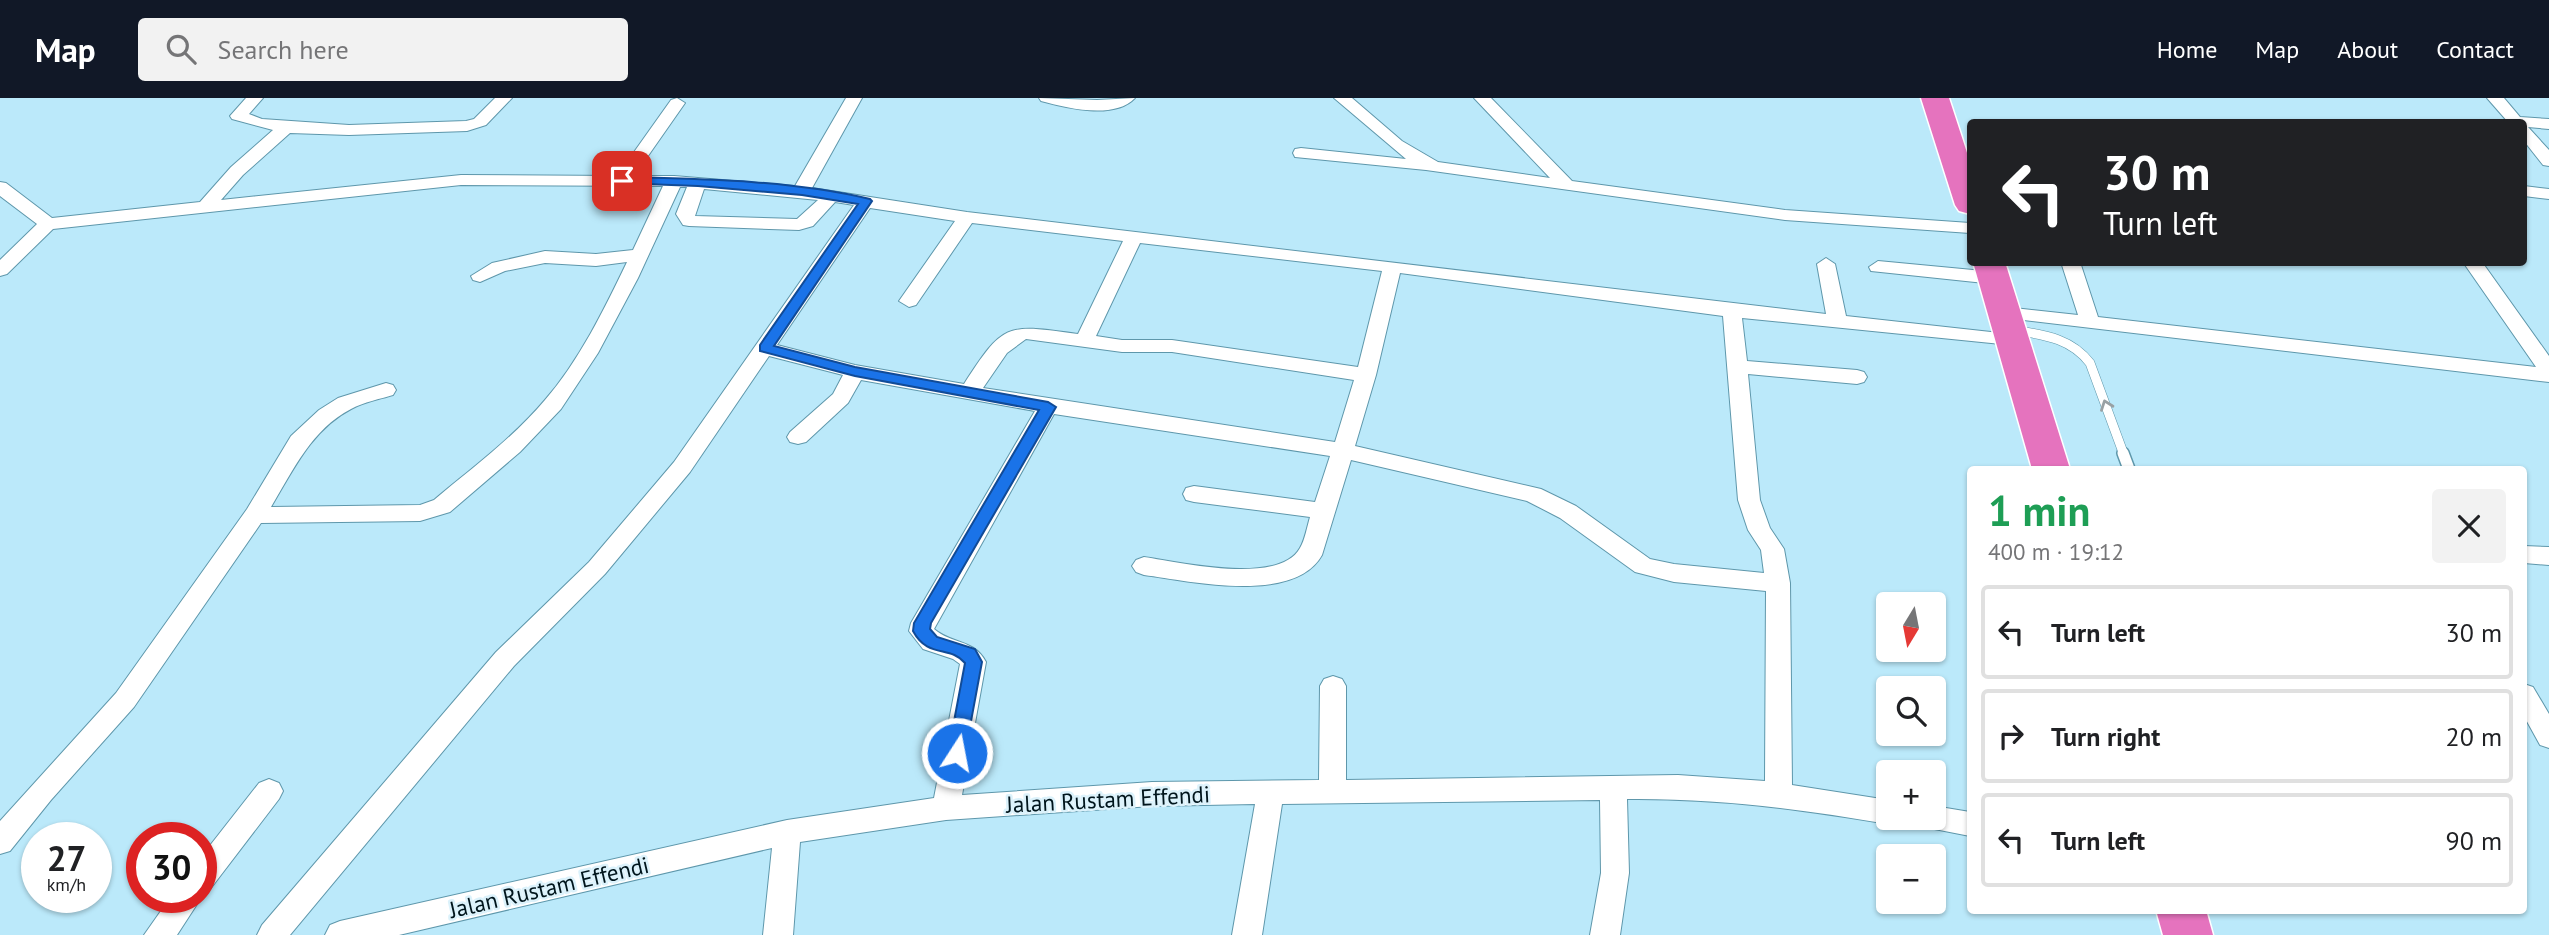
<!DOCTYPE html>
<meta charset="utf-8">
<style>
body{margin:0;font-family:"PT Sans",sans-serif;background:#f2f2f2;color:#202124;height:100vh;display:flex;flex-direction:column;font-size:26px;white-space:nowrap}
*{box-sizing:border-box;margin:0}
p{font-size:23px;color:#757577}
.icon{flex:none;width:38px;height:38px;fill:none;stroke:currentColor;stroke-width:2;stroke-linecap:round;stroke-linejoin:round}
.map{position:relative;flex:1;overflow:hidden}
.details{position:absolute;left:1967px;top:368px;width:560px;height:448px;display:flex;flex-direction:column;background:#fff;border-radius:7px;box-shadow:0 2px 5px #0004}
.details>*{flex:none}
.hud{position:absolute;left:1967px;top:21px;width:560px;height:147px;border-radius:7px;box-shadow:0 2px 5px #0004;background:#202124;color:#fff;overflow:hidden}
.needle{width:46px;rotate:190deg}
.fabs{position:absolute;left:1876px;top:494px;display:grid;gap:14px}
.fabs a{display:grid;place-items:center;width:70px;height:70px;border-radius:7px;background:#fff;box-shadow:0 2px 5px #0004;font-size:35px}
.speed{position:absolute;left:21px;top:724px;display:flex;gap:14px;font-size:35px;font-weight:700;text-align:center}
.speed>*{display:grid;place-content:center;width:91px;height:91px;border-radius:50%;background:#fff;box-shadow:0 2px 5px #0004;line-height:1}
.speed small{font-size:18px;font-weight:400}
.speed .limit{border:10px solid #d22;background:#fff;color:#111}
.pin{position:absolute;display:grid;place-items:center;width:60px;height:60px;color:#fff;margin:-30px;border-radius:14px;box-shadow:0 4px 10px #0006}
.me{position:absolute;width:77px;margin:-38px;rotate:11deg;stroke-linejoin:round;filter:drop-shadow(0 0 5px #0008)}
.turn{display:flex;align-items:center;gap:24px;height:147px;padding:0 21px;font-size:32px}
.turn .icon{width:91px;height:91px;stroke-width:2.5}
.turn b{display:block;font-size:49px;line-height:60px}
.round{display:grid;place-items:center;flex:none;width:74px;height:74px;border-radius:7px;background:#f2f2f2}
.overview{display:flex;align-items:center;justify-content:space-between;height:119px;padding:0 21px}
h1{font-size:42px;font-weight:700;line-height:52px;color:#1e9e55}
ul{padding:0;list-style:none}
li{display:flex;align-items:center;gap:21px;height:94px;margin:0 14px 10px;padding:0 7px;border:4px solid #e0e0e0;border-radius:7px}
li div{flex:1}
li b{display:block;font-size:26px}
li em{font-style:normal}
header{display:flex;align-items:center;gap:42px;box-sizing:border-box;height:98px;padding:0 35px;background:#111827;color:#fff}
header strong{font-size:33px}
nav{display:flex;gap:38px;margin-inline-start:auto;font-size:24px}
.search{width:490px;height:63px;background:#f2f2f2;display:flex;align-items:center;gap:18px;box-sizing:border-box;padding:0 24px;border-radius:7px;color:#757577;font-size:26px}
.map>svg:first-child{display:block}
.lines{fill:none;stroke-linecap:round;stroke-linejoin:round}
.lane-far1-casing{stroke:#5e97ab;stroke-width:10}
.lane-casing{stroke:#5e97ab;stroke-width:14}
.street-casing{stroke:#5e97ab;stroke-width:2}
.highway-casing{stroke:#fff;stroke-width:3}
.lane-far1{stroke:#fff;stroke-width:9}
.lane{stroke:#fff;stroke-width:11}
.street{fill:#fff;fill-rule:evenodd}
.highway{fill:#e573be;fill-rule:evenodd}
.oneway{stroke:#99a1a4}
.route{fill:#1a73e8;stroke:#114b97;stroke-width:2}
.labels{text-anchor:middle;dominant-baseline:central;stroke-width:5;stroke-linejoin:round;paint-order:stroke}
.near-street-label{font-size:23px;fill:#00151c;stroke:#dcf2fb}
</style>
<header>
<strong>Map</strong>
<div class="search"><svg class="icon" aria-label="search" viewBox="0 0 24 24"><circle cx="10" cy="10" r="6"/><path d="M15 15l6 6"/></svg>Search here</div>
<nav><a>Home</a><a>Map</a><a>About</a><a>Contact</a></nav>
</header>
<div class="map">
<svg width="2549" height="837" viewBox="0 0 2549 837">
<rect width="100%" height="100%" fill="#bbe9fa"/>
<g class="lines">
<g class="lane-far1-casing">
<path id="lane-far1" d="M2014 232C2044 237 2071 240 2090 265L2124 357"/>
</g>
<g class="lane-casing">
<path id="lane" d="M2123 355 2129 371"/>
</g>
<g class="street-casing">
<path id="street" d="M246 0H263L249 16 262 21 349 27 466 23 474 21 495 0H512L486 27 467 33 349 37 290 35 243 77 221 102 461 77 617 78 671 2 677 0 685 5 634 78H674L795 88 846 0H862L812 90 967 114 1826 216 1817 166 1826 160 1835 166 1846 218 2018 237 2021 241 2018 245 2011 247 1742 220 1747 263 1857 272 1864 274 1867 279 1864 284 1857 286 1748 276 1760 402 1770 430 1784 451 1790 485 1792 687 1888 702V719H1899L1888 726C1799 711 1717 700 1627 701L1629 775 1620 837H1590L1601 775 1600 702 1282 706 1262 837H1232L1255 706 1152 708 946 722 800 744 793 837H763L772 750 399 837H325L330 827 340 823 787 722 934 700 960 566 953 561 923 551 909 533 911 525 1035 313 861 282 848 305 806 344 798 346 790 344 787 339 790 334 833 296 843 277 769 258 690 374 605 476 514 568 290 837H257L262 827 496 554 589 464 674 364 854 107 835 104 813 128 799 132 689 128 683 127 676 116 687 89H680L638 180 598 255 561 311 520 354 450 414 420 423 261 425 134 609 51 702 10 753 0 756V723L116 595 247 411 291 338 319 312 338 300 386 285 393 287 396 292 393 297C380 301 364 304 351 311 312 331 293 372 271 409L420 407 434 402C472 370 513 340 545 302 579 263 605 210 627 164L596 168 545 165 505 173 480 184 473 182 471 178 492 165 545 153 596 156 633 152 663 88 461 87 53 131 7 176 0 178V162L37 126 0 98V84L6 85 52 120 200 104 231 69 273 32 232 21 230 18ZM704 91 818 102 797 121 695 118ZM870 110 955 123 899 203 909 209 916 207 972 125 1123 143 1078 236C1006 226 1004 224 964 286L855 267 777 247ZM1140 145 1382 173 1358 269 1172 242H1122L1096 238ZM1400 175 1723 218 1738 402 1748 432 1761 452 1764 475 1674 466 1650 461 1576 408 1541 391 1355 348 1376 277ZM1026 241 1122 254H1172L1354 282 1335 344 983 290 1007 255ZM1054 316 1330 358 1315 404 1194 388 1186 390 1183 396 1186 402 1194 404 1310 419C1307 429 1305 442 1300 450 1279 488 1178 464 1144 459L1136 462 1132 468 1136 474 1144 477C1189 483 1294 507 1322 457L1351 362 1527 403 1560 420 1635 474 1674 484 1766 493 1765 683 1678 677 1346 682V588L1342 581 1333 578 1324 581 1320 588 1319 682 1152 684 962 697 986 564C974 541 951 546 934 531Z
M1039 0 1097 2 1135 0C1114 22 1067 10 1041 3Z
M1334 0H1352L1402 43 1438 64 1550 80 1474 0H1491L1572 83 1785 112 1970 125V135L1785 122 1426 72 1295 59 1293 55 1295 51 1301 50 1406 61Z
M2487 0H2504L2520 19 2549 21V31L2528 29 2549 52V68L2543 67 2524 43V24H2508Z
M2524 88 2549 91V101L2524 98Z
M1878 163 1994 174 2003 180 1994 186 1871 173 1869 169Z
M2061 164H2080L2098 219 2536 269 2463 164H2482L2549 258V284L1998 219 1995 215 1998 211 2005 209 2078 217Z
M2524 448 2549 449V467L2524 465Z
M2524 586 2533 589 2549 616V650L2540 647 2524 618Z
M269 681 279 685 283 693 279 701 211 790 201 794V759L259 685Z
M1934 708 1970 714V738L1914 727 1910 719H1934Z
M170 800H201L177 837H144Z"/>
</g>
<g class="highway-casing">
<path id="highway" d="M1921 0H1949L1970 64V116L1959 113 1955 107Z
M1973 164H2005L2070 371H2032Z
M2156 812H2206L2213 837H2163Z"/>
</g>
<use href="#lane-far1" class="lane-far1"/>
<use href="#lane" class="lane"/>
<use href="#street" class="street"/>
<use href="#highway" class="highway"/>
</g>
<defs><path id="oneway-chevron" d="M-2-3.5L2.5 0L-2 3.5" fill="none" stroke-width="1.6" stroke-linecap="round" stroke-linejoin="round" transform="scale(1.75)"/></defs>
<use class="oneway" href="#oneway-chevron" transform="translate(2106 307) rotate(-110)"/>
<path class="route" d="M622 79C704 81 790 82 870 101L872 103 774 248 855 269 1048 304 1056 309 931 525 930 531 937 539 975 551 982 564 964 661 957 663 951 661 948 655 965 565C950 547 928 561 913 533L914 525 1039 312 855 278 760 253V247L858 106 802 97 698 88 618 85 616 83Z"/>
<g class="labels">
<g class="near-street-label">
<text transform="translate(1108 701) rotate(-3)">Jalan Rustam Effendi</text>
<text transform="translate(549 789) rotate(-13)">Jalan Rustam Effendi</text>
</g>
</g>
</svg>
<div class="fabs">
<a><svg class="needle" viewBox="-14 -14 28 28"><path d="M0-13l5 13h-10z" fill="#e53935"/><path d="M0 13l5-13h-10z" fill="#757577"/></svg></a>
<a><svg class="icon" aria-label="search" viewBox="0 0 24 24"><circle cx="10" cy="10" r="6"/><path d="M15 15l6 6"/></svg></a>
<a>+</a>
<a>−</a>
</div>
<div class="speed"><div>27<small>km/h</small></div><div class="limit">30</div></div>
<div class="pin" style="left:622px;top:83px;background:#d93025"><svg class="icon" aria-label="arrive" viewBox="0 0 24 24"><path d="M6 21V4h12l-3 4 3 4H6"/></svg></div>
<svg class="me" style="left:957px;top:655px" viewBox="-20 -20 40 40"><circle r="17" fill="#1a73e8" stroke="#fff" stroke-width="3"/><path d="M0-11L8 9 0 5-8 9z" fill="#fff"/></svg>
<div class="hud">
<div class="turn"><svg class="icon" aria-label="left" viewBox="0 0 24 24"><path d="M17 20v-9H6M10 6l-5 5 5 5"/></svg><div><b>30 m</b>Turn left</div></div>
</div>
<section class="details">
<div class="overview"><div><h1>1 min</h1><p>400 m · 19:12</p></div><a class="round"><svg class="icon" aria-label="close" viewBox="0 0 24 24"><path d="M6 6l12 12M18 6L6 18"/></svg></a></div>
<ul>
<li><svg class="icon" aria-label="left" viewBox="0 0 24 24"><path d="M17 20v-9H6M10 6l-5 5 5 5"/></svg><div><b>Turn left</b></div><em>30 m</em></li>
<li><svg class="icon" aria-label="right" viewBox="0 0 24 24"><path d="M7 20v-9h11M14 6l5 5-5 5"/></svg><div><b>Turn right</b></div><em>20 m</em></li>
<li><svg class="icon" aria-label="left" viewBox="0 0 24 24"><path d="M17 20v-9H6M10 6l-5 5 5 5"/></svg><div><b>Turn left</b></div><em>90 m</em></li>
</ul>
</section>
</div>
